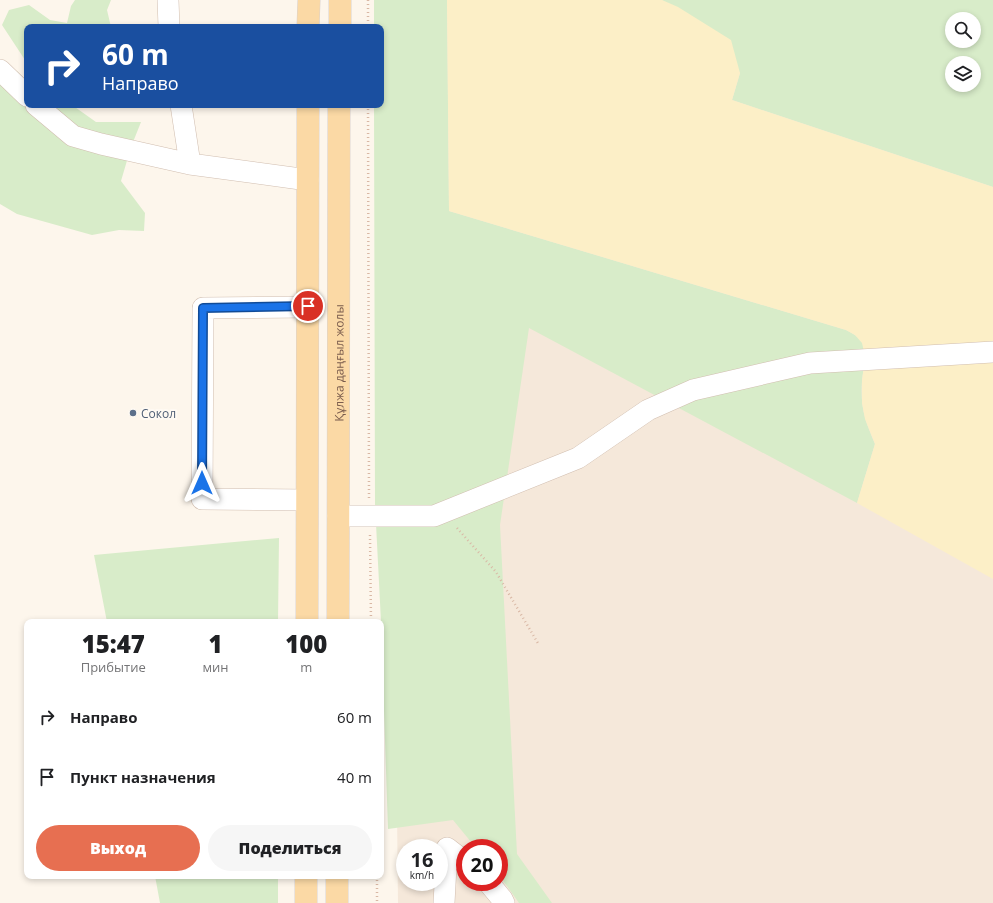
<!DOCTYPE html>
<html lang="ru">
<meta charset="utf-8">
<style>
body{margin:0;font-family:"Open Sans",sans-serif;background:#f6f6f6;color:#202124;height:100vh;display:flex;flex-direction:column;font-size:15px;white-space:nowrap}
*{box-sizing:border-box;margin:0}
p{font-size:13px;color:#757577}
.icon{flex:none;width:22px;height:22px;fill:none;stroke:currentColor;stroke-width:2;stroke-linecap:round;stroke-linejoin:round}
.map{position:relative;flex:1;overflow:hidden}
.sheet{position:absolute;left:24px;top:619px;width:360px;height:260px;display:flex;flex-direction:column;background:#fff;border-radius:8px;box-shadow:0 2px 6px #0003}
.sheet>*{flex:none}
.hud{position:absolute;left:24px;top:24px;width:360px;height:84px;border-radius:8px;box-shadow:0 2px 6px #0003;background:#1a4fa0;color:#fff;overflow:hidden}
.fabs{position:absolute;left:945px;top:12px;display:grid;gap:8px}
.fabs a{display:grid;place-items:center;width:36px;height:36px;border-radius:50%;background:#fff;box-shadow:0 2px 6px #0003;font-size:20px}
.speed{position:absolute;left:396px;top:839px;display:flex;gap:8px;font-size:20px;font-weight:700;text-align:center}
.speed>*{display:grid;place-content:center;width:52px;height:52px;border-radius:50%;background:#fff;box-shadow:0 2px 6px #0003;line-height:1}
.speed small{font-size:10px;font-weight:400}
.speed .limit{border:6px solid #d22;background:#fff;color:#111}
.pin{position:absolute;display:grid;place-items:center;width:34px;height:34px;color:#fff;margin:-17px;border:2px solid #fff;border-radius:50%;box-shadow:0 1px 4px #0007}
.me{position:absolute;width:44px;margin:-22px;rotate:0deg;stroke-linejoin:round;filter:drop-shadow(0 0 3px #0008)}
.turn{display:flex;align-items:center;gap:14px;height:84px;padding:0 12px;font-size:18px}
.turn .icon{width:52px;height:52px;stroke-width:2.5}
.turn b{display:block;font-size:28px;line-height:34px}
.eta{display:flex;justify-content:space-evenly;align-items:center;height:68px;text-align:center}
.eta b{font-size:24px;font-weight:800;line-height:28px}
.primary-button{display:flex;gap:8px;margin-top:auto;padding:8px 12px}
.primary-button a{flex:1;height:46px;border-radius:24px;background:#e76f51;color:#fff;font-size:16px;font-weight:800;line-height:46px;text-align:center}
.primary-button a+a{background:#f6f6f6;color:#202124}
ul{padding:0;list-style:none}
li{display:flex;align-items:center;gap:12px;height:60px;padding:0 12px}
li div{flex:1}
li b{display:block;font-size:15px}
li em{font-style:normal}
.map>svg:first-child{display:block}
.residential{fill:#f5e8da;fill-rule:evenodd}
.green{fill:#d8ecc9;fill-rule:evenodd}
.sand{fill:#fcefc7}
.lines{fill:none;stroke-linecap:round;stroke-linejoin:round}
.minor-casing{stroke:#d1beb0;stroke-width:22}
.major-casing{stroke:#dad1cd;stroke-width:23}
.path{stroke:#d9b8a5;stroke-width:2.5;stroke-dasharray:1 3;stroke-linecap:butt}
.minor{stroke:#fff;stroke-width:21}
.major{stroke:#fbd9a5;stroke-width:22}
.route-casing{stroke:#114b97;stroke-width:10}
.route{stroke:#1a73e8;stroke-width:7}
.service-dot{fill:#5c6f8a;stroke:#fffaf3;stroke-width:1.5}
.labels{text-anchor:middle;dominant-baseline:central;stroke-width:4;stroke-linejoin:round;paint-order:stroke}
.street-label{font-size:12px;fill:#7a5c4d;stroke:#fffaf3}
.service-label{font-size:12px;fill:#4e5e75;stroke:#fffaf3;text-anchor:start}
</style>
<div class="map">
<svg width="993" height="903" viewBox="0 0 993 903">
<rect width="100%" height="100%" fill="#fdf6ec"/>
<path class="residential" d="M388 0H993V903H398ZM952 19H974V41H952ZM952 63H974V85H952ZM405 848H439V882H405ZM465 848H499V882H465Z"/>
<path class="green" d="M75 0H111L107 10 111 27H27V61L25 60 2 25 9 10 29 5 50 20 67 23 71 6Z
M374 0H447L449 211 846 330C852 333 860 337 863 344 868 355 863 369 862 381 860 406 865 421 875 444L857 503 529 328 500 525 517 854 552 903H519L499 875V848H476L453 820 388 829 381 622 375 504 374 105H381V27H374Z
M662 0H993V187L732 100 740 73ZM952 19H974V41H952ZM952 63H974V85H952Z
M17 71 27 83V105H72L96 122H141L131 147 121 181 145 213 144 231 119 230 92 235 17 214 0 204V72Z
M279 538 278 622H107L94 555Z
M155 876H278V903H160Z"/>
<path class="sand" d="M447 0H662L678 7 731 40 740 73 732 100 993 187V579L857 503 875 444 865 419 862 403V381L865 356 862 343 855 335 846 330 449 211Z"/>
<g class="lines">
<g class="minor-casing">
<path id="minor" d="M168 0 169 27
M0 70 27 96
M36 105 73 136 101 144 190 164
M181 105 190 164 308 180
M307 500 202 499 203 308 308 307
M338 516H434L578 458 648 410 693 390 810 363 993 352
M488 882 502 899 504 903
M444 903 447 848 465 862"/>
</g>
<g class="major-casing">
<g id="major">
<path d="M308 27 309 0"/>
<path d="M340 27V0"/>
<path d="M307 622 308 105"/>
<path id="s1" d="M338 622 339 105"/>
<path d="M306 903V876"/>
<path d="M337 903V876"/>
</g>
</g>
<path class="path" d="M368 0V27
M368 105 369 498
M457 528 496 572 539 645
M370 535 371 622
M377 876V903"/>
<use href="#minor" class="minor"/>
<use href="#major" class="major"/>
</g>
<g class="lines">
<g class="route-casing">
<path id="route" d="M202 483 203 308 308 306"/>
</g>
<use href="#route" class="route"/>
</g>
<circle class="service-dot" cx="133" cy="413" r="4"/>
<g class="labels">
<g class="street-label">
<text stroke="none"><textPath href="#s1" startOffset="259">Құлжа даңғыл жолы</textPath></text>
</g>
<g class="service-label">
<text x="141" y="413">Сокол</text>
</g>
</g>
</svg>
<div class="fabs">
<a><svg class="icon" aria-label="search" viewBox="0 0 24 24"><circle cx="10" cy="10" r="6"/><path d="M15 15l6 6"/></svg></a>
<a><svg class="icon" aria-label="layers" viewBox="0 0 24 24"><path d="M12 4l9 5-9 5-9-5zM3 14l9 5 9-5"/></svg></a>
</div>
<div class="speed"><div>16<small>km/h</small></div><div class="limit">20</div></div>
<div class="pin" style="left:308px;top:306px;background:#d93025"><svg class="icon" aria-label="arrive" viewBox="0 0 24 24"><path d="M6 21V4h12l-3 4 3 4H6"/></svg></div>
<svg class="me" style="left:202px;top:483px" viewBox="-20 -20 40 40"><path d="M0-17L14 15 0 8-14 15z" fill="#1a73e8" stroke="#fff" stroke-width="4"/></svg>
<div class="hud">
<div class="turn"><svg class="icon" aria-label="right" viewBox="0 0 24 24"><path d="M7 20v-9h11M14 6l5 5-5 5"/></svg><div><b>60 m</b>Направо</div></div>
</div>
<section class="sheet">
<div class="eta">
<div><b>15:47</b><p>Прибытие</p></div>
<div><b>1</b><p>мин</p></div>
<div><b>100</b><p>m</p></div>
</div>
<ul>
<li><svg class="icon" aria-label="right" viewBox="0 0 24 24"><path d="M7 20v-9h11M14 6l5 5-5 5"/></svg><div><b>Направо</b></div><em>60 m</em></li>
<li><svg class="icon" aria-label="arrive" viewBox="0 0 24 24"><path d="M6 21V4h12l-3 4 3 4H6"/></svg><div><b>Пункт назначения</b></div><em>40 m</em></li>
</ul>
<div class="primary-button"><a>Выход</a><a>Поделиться</a></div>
</section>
</div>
